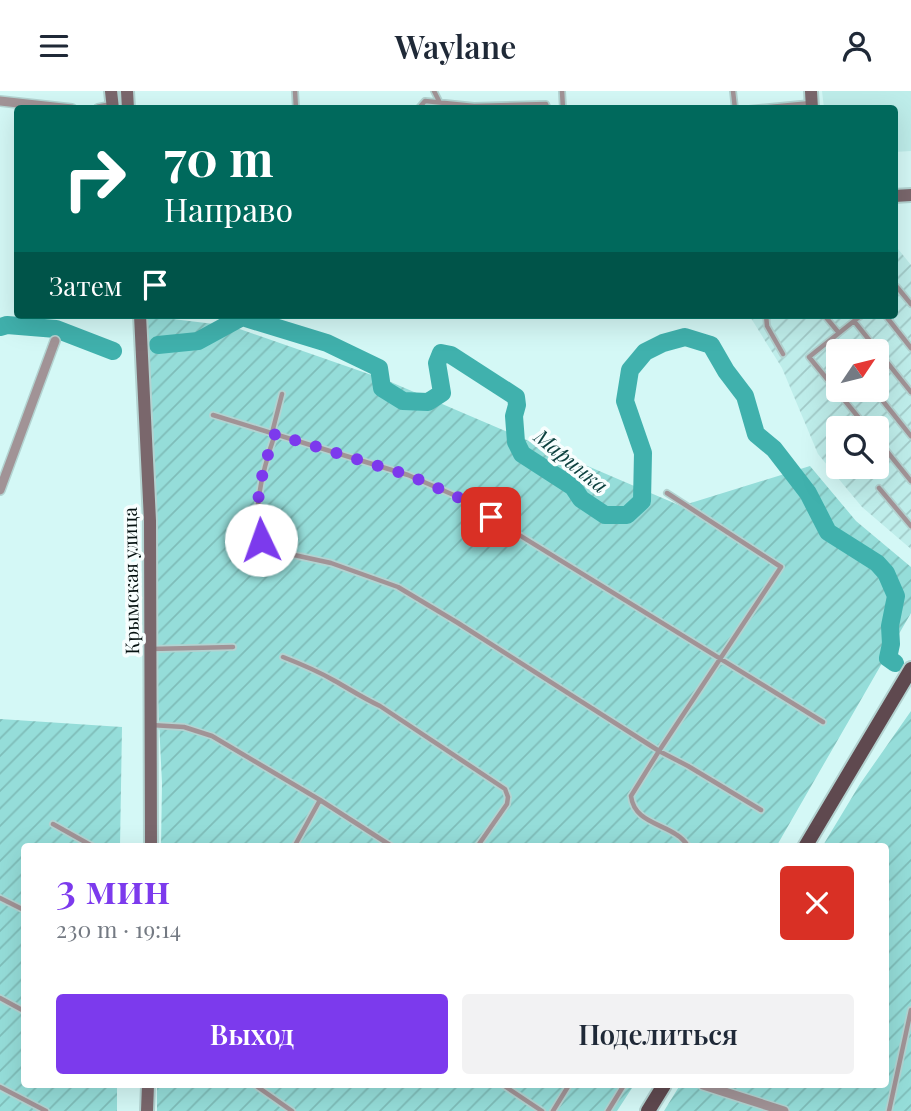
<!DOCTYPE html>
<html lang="ru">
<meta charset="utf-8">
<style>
body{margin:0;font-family:"Playfair Display",serif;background:#f2f2f3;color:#1f2937;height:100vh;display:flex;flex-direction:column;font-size:26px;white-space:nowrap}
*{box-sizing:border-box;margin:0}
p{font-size:23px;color:#747a83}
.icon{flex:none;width:38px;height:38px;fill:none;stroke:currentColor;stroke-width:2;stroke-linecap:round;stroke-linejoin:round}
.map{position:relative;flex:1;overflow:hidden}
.details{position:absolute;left:21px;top:752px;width:868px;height:245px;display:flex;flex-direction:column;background:#fff;border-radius:7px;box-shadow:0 7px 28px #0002}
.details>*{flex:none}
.guide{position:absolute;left:14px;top:14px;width:884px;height:214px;border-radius:7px;box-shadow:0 7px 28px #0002;background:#00695c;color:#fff;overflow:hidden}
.needle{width:46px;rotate:55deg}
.tools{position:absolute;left:826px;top:248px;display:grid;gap:14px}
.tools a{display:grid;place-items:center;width:63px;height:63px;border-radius:7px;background:#fff;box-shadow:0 7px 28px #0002;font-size:35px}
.pin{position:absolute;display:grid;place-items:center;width:60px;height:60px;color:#fff;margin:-30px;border-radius:14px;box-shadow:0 4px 10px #0006}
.me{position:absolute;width:77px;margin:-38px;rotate:357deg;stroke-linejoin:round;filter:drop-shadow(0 0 5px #0008)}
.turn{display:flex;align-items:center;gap:24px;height:147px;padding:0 35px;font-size:32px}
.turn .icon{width:91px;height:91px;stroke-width:2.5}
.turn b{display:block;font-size:49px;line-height:60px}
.then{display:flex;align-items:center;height:66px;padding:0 35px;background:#0003;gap:14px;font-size:26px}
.round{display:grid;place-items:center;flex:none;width:74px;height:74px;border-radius:7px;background:#f2f2f3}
.summary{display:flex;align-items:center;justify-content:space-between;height:119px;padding:0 35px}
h1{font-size:42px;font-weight:600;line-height:52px;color:#7c3aed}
.button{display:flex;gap:14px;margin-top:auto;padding:14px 35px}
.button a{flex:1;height:80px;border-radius:7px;background:#7c3aed;color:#fff;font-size:28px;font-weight:600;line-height:80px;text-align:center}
.button a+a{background:#f2f2f3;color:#1f2937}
header{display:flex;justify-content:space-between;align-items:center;height:91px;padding:0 35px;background:#fff;font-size:32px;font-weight:600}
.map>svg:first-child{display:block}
.built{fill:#beedea}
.industrial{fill:url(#industrial-furrows);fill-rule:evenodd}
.garden{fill:url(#garden-furrows)}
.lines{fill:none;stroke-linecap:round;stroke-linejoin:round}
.river{stroke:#40b1ad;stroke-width:18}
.lane-casing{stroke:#b3d3d1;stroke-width:8}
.street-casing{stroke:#b3d3d1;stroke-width:12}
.secondary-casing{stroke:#b3d3d1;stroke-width:16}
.primary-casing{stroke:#b3d3d1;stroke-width:18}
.lane{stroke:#a19396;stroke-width:4.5}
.street{stroke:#a19396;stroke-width:9}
.secondary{stroke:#7a676c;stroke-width:12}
.primary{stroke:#5f494f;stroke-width:14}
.route{stroke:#7c3aed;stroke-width:12;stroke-dasharray:0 21.6}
.labels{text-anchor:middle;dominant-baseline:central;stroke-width:7;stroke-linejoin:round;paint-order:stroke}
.street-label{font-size:19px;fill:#051211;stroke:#f7fefe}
.water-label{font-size:21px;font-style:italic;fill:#0d413f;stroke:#f7fefe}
</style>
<header><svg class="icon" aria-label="menu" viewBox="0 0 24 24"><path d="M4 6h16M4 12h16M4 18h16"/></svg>Waylane<svg class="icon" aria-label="person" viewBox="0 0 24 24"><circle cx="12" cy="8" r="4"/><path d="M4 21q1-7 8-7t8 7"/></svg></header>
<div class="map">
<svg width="911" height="1020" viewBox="0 0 911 1020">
<defs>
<pattern id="industrial-furrows" width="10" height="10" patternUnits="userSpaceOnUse" patternTransform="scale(1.75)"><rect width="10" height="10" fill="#beedea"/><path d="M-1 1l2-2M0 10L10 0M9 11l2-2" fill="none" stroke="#a2cac8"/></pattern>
<pattern id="garden-furrows" width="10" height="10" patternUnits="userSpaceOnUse" patternTransform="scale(1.75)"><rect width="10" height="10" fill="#95ddd9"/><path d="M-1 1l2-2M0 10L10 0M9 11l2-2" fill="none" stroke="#7fbdb9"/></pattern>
</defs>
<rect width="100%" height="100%" fill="#d4f8f6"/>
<path class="built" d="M822 0H911V60L894 61V18L824 17Z"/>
<path class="industrial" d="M894 153 911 174V458L862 416 818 363 782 277 749 224H894ZM838 261H877V299H838ZM838 338H877V376H838Z"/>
<path class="garden" d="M139 224 231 235 386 289 681 415 810 375 856 430 911 476V522L776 756H161L162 692Z
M911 620V1020H664L680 994H886V756H822L860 693Z
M0 628 122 636 120 756H24V994H117V1020H0Z
M157 994H634L617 1020H157Z"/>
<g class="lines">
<path class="river" d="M0 236 7 234 56 238 113 260
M158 254 198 250 242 226 327 252 379 277 382 297 403 310 428 311 442 302 437 272 441 262 451 264 516 306 517 314 514 325 516 351 522 363 573 396 581 408 605 424H627L642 410 643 362 625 310 630 279 645 261 663 252 685 246 711 254 726 280 745 305 756 343 774 358 808 402 828 441 877 472 886 482 896 505 890 535 891 553 888 567 895 572"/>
<g class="lane-casing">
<path id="lane" d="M295 0 296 18
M434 0 439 10
M562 0 563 18
M733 0 735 18
M418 18 425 10 474 15 546 13 548 18
M749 18 811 12
M894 198 897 196 911 213
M766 224 767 235 783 263
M824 224 839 242 809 266 868 338
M885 224 911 257
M854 230 862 224
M839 242 854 230 911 301
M832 248 842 261
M874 299 911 345
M213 324 408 384 456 405 823 631
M272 342 282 303
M275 343C266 369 243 441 271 459L331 472 398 496 458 532 659 660 688 675 761 719
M877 348 911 390
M879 397 911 435
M667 402 781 476 659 660 631 705C634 730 660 732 677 744 682 747 686 752 689 756
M151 558 233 556
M283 566C301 573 318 580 335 590 351 599 363 607 380 615L505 698 508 706 507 713 477 756
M151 634 184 636 212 645 320 709 393 756
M53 733 94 756
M294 756 320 709
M0 807 24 819
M0 907 24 920
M255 994 292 1020
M503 994 542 1020
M0 996 46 1020
M553 1020 569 994
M608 1020 624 994
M889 1020 911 919"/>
</g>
<g class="street-casing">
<path id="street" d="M0 10 72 18
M98 18 113 15
M0 399 55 250
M703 994 784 1020"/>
</g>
<g class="secondary-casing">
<path id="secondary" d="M111 0 113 18
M127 0 128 18
M811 0 812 18
M894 105 911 104
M140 224 150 430 151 756
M147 1020 148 994"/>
</g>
<g class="primary-casing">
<path id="primary" d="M805 756 911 578
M648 1020 664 994"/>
</g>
<use href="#lane" class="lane"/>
<use href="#street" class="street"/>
<use href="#secondary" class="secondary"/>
<use href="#primary" class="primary"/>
</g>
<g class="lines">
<path class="route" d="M261 449C252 414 263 376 275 343L408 384 456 405 491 426"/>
</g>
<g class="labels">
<g class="street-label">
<text transform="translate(130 490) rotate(-91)">Крымская улица</text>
</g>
<g class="water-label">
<text transform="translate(572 369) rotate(39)">Маринка</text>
</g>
</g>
</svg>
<div class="tools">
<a><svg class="needle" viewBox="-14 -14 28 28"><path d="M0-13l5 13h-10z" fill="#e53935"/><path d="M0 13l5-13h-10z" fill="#747a83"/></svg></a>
<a><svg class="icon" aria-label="search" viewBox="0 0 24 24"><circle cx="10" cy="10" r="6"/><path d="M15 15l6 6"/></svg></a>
</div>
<div class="pin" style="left:491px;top:426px;background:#d93025"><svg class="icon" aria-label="arrive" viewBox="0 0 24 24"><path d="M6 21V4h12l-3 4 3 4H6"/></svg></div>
<svg class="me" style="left:261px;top:449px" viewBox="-20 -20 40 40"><circle r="19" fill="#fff"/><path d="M0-13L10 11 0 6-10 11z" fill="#7c3aed"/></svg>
<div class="guide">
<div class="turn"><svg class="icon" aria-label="right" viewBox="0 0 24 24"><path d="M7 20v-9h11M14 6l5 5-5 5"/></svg><div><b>70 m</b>Направо</div></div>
<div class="then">Затем<svg class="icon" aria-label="arrive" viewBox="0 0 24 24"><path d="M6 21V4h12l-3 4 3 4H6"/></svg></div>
</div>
<section class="details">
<div class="summary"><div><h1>3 мин</h1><p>230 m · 19:14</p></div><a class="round" style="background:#d93025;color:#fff"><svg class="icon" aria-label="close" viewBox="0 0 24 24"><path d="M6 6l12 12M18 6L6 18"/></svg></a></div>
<div class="button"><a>Выход</a><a>Поделиться</a></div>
</section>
</div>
